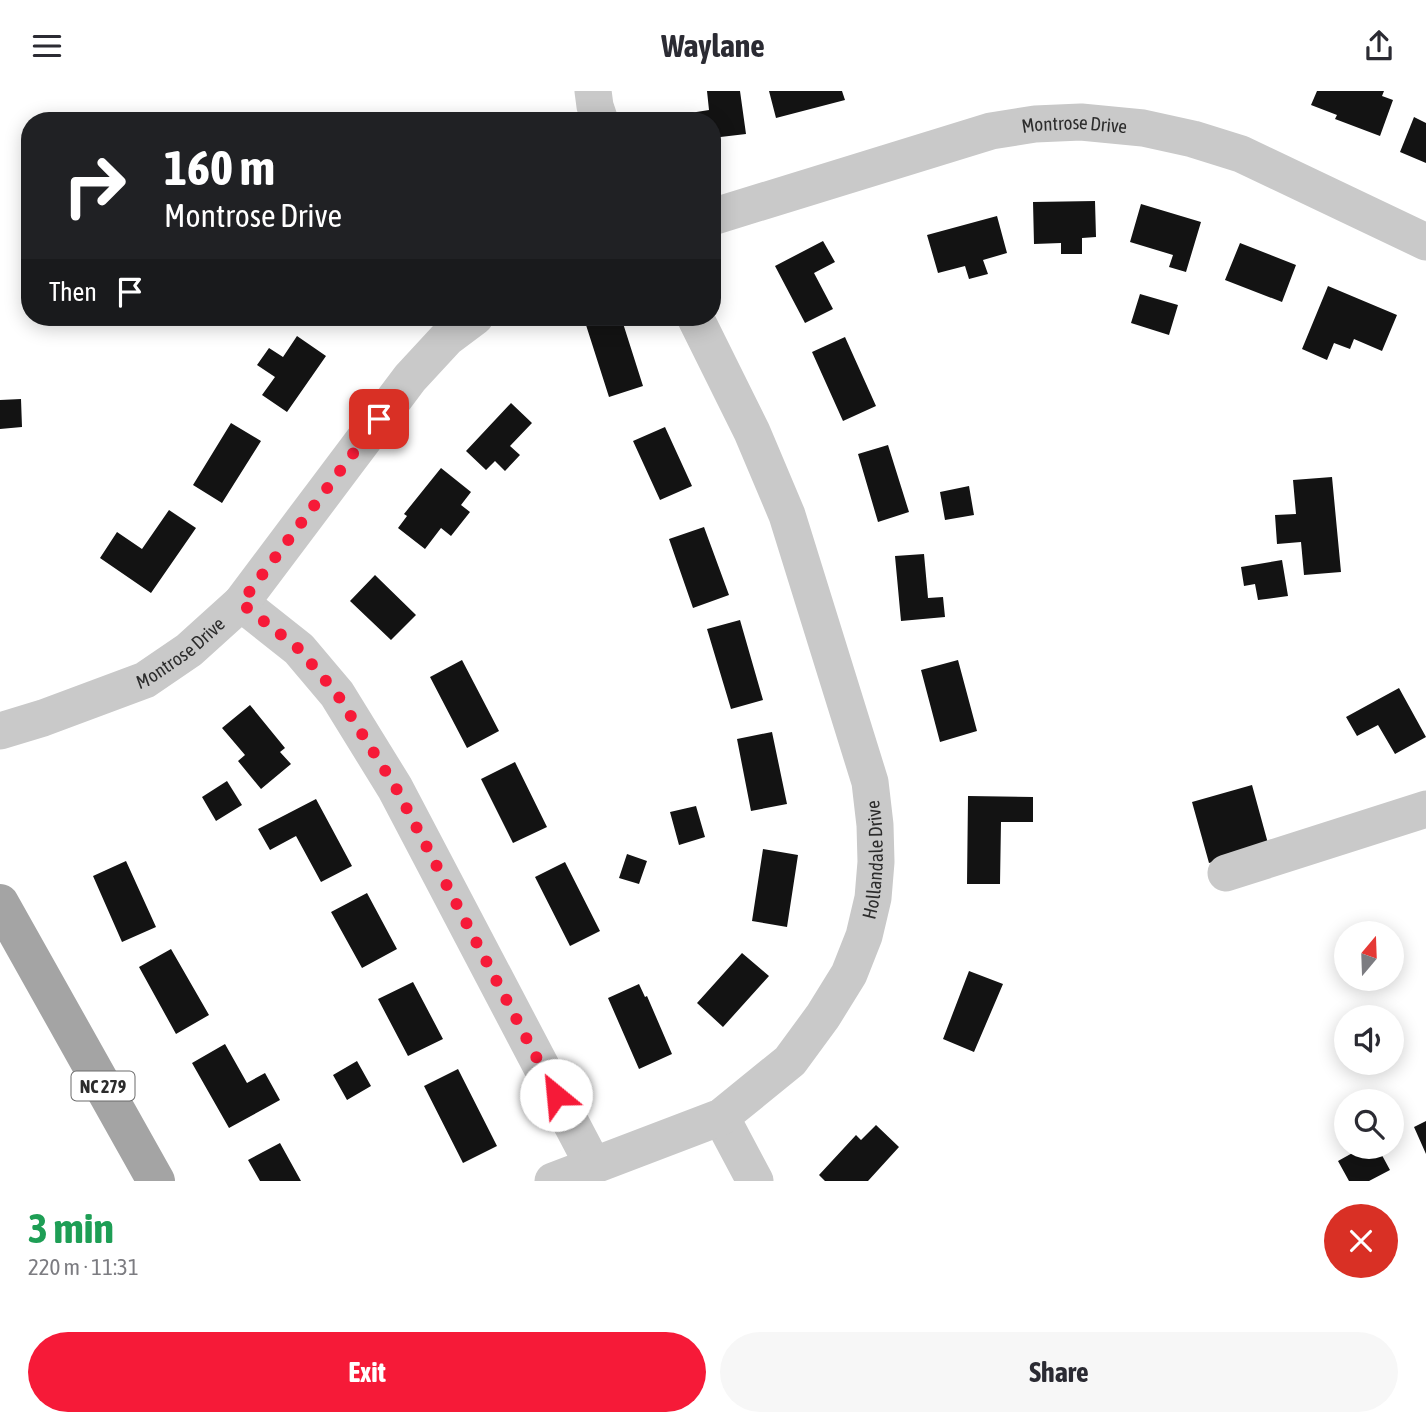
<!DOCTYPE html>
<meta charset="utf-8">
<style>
body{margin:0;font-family:"Asap Condensed",sans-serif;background:#f7f7f7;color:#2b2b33;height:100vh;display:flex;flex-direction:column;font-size:26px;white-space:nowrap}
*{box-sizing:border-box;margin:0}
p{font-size:23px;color:#7c7c81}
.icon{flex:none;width:38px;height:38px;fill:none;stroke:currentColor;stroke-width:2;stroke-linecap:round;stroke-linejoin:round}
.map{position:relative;height:1090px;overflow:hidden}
.side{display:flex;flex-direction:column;background:#fff;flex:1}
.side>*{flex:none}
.top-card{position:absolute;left:21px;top:21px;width:700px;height:214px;border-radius:28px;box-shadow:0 4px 18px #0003;background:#202124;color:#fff;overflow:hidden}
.needle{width:46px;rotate:19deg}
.controls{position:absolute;left:1334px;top:830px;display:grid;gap:14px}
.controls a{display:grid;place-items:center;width:70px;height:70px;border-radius:50%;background:#fff;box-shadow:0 4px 18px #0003;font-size:35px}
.pin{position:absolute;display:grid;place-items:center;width:60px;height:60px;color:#fff;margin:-30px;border-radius:14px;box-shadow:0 4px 10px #0006}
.me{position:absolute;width:77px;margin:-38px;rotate:332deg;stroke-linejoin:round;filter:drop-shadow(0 0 5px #0008)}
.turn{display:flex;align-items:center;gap:24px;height:147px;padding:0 28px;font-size:32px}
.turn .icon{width:91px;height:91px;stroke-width:2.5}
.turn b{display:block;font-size:49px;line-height:60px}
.then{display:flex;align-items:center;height:66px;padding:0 28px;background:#0003;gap:14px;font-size:26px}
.round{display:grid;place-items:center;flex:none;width:74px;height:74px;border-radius:37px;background:#f7f7f7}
.headline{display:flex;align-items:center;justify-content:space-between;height:119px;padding:0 28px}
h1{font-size:42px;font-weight:700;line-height:52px;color:#1e9e55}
.primary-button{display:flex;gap:14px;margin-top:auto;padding:14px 28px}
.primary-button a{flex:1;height:80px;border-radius:42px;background:#f61a38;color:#fff;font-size:28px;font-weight:700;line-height:80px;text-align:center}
.primary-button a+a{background:#f7f7f7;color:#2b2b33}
header{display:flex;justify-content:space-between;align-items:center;height:91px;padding:0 28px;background:#fff;font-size:32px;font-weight:700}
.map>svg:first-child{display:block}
.building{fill:#131313}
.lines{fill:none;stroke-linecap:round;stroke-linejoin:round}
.minor{stroke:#c9c9c9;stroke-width:37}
.major{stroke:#a4a4a4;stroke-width:38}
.route{stroke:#f61a38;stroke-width:12;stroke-dasharray:0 21.6}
.labels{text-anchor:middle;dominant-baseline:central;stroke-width:7;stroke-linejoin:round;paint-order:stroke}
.shield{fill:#fff;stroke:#6b6b6b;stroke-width:2}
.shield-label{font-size:18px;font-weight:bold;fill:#2c2c2c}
.street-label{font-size:19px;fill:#2c2c2c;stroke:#fff}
</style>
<header><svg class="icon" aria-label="menu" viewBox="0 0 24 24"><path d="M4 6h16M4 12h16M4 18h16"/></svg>Waylane<svg class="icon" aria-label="share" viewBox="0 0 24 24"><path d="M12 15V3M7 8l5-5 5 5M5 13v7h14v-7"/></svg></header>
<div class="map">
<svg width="1426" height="1090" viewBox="0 0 1426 1090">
<rect width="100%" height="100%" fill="#fff"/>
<path class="building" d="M707 0H740L746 43 712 47V30H685L684 23 709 19Z
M769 0H842L845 9 776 27Z
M1317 0H1384L1382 5 1393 9 1380 45 1335 28 1337 24 1311 14Z
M1414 26 1426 32V72L1400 61Z
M1095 110 1096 146 1082 147V163H1061V152L1034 153 1033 111Z
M1141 113 1201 131 1186 181 1169 176 1173 164 1130 151Z
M997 125 1007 162 983 169 988 183 969 188 965 175 938 182 927 144Z
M823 150 835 171 814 182 833 218 805 232 775 175Z
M1240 152 1296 174 1282 211 1225 189Z
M1328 195 1397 224 1382 260 1354 248 1350 258 1334 252 1327 269 1302 258Z
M1140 203 1178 214 1169 244 1131 232Z
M612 226H621L643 295 609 306 586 234Z
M297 245 326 265 287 321 262 304 275 286 257 274 269 257 283 266Z
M845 246 876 315 843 330 812 261Z
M21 308 22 336 0 338V309Z
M511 312 532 332 510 355 520 364 505 380 495 370 486 379 466 360Z
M231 332 261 350 222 412 193 394Z
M665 336 692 395 660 409 633 350Z
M888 354 909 421 878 431 858 363Z
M441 377 471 401 461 414 470 421 451 445 441 437 425 458 398 437 407 425 404 423Z
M1332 386 1341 481 1304 484 1301 451 1277 453 1275 424 1296 423 1293 389Z
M969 395 974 424 945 429 940 401Z
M169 419 196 437 151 502 100 467 117 441 142 458Z
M704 436 729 504 693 517 669 448Z
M924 463 928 507 943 506 945 526 901 530 895 465Z
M1282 469 1288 505 1258 509 1255 493 1244 495 1241 476Z
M375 484 416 524 391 549 350 510Z
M740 529 763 609 731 618 707 538Z
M462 569 499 640 467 657 430 586Z
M958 569 977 640 940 651 921 579Z
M1399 597 1426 646 1395 663 1378 634 1357 645 1346 626Z
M250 614 285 657 280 661 291 673 261 698 238 670 245 664 222 637Z
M772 641 787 713 751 720 737 648Z
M515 671 547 736 513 752 481 688Z
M227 690 242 714 216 730 202 706Z
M1252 694 1269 756 1209 772 1192 711Z
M968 705 1033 706V731H1001L1000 793H967Z
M316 708 352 775 321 791 296 745 270 759 258 738Z
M696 715 705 746 679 754 670 721Z
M763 758 798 764 787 836 752 830Z
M627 763 647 770 639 793 619 787Z
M126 770 156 836 122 851 93 785Z
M565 771 600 840 570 855 535 786Z
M367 802 397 858 362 877 331 821Z
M171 858 209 924 176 943 139 876Z
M742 862 769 885 723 936 697 912Z
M969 880 1003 893 974 961 943 948Z
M413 891 443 948 408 965 378 908Z
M639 893 645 906 647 905 672 963 639 978 608 907Z
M225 953 247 992 265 982 280 1009 229 1037 192 972Z
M357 970 371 995 347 1009 333 984Z
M458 978 497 1055 463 1072 424 995Z
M1426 1030V1063L1414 1036Z
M876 1034 899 1056 868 1090H825L819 1084 856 1044 861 1049Z
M280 1052 301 1090H260L248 1069Z
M1365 1055H1377L1390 1079 1369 1090H1349L1338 1070Z"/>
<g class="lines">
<g class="minor">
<path d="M593 0 595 15 600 30"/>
<path id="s1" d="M712 126 991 40 1035 33 1081 31 1143 37 1193 48 1241 63 1426 151"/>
<path d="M241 512 299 558 337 603 395 697 593 1074"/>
<path id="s2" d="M0 640 43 627 145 589 189 559 241 512 410 287 447 247 475 226"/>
<path d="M1226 782 1426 718"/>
<path d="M721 1026 755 1090"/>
<path id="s3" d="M553 1090 721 1026 790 970 823 925 849 883 864 845 873 807 876 771 875 734 870 691 787 424 752 341 695 226"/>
</g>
<path class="major" d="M0 812 156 1090"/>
</g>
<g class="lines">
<path class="route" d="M379 328 241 512 299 558 337 603 396 697 556 1004"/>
</g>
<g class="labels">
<rect class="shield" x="71.5" y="980.5" width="63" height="29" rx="5"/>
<g class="shield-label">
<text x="103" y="995">NC 279</text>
</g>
<g class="street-label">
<text stroke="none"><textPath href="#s1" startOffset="376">Montrose Drive</textPath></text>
<text stroke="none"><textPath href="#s2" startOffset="198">Montrose Drive</textPath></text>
<text stroke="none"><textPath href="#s3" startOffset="492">Hollandale Drive</textPath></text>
</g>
</g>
</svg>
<div class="controls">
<a><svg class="needle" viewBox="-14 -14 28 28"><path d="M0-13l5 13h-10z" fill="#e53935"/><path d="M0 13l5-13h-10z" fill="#7c7c81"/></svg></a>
<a><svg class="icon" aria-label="sound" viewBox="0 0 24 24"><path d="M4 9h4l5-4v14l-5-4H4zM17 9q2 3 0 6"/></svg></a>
<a><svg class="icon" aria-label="search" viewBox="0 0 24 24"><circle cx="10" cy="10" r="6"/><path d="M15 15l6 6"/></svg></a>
</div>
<div class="pin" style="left:379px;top:328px;background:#d93025"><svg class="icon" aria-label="arrive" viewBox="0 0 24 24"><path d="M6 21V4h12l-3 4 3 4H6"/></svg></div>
<svg class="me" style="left:556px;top:1004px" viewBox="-20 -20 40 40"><circle r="19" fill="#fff"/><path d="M0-13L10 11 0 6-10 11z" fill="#f61a38"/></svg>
<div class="top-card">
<div class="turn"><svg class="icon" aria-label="right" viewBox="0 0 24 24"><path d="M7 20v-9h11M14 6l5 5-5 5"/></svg><div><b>160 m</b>Montrose Drive</div></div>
<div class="then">Then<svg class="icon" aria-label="arrive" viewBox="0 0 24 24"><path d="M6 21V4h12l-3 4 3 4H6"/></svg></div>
</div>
</div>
<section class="side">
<div class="headline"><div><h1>3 min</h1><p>220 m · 11:31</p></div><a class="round" style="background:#d93025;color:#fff"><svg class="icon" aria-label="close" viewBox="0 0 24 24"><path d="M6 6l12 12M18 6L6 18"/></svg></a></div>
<div class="primary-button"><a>Exit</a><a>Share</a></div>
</section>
